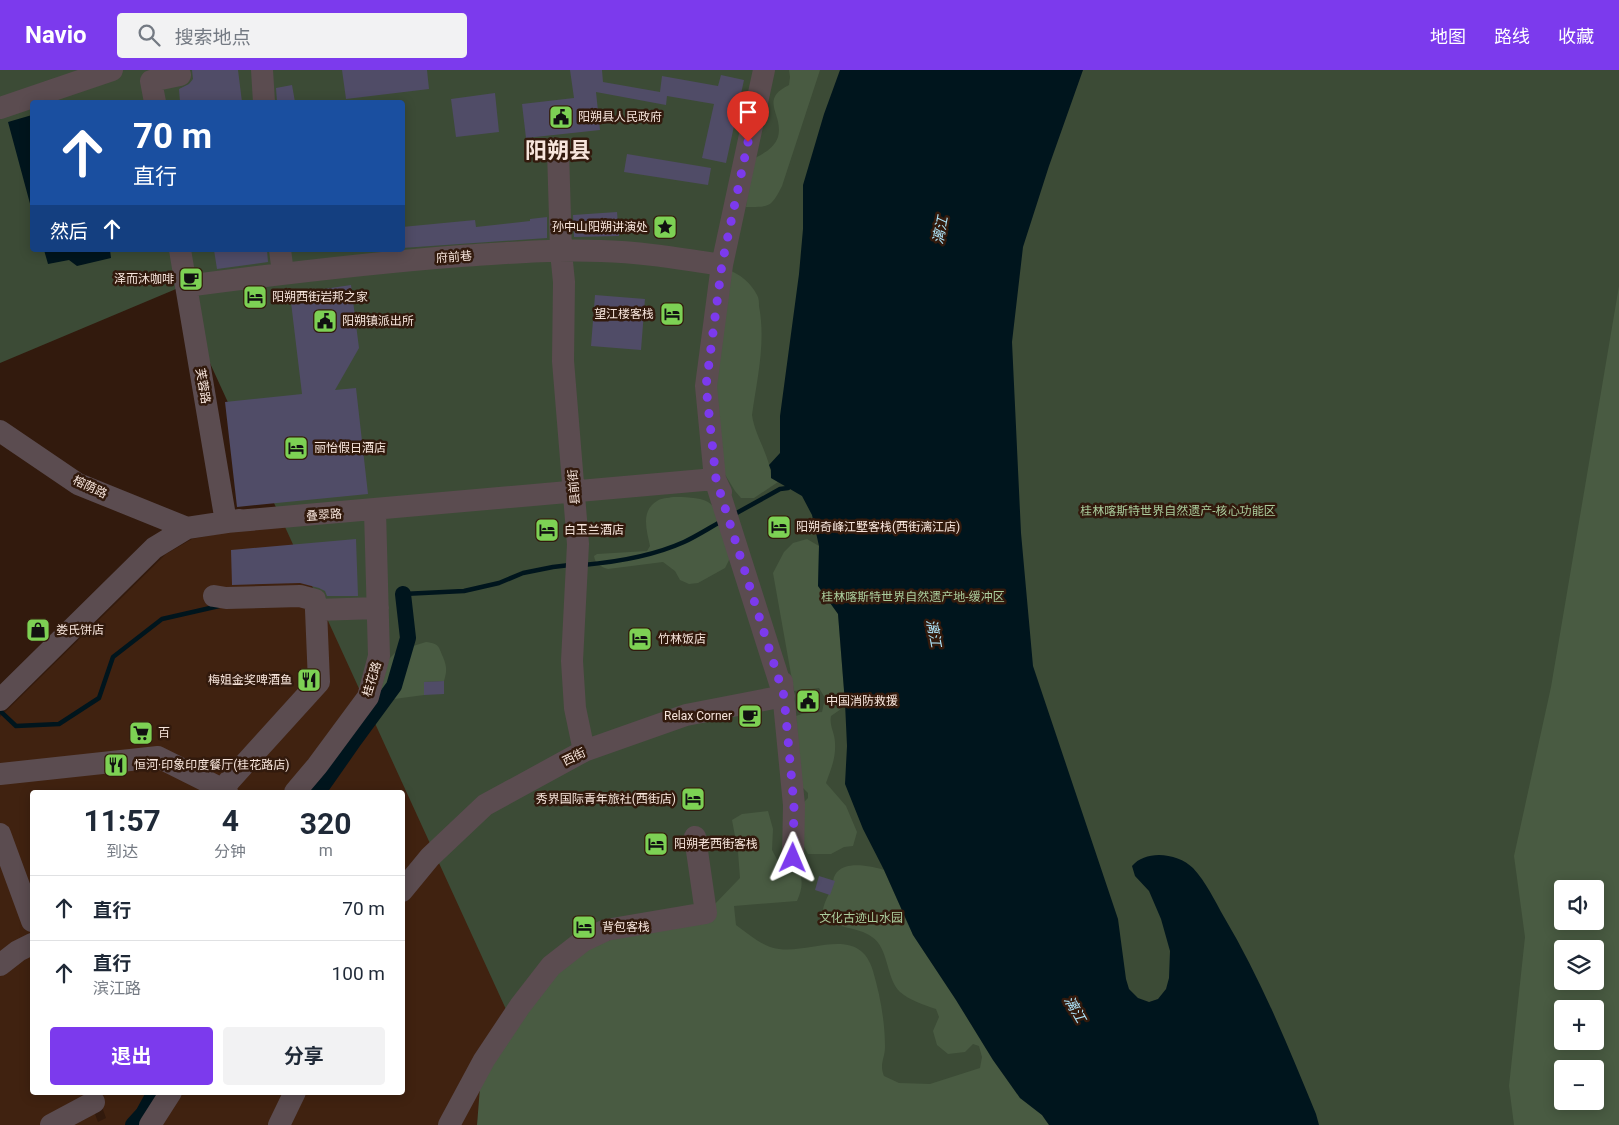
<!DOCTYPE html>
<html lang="zh">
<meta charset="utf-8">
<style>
body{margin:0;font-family:Roboto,"Noto Sans SC",sans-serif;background:#f2f2f3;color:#1f2937;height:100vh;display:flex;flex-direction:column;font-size:19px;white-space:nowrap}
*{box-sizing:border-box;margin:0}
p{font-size:16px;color:#747a83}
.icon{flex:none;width:28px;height:28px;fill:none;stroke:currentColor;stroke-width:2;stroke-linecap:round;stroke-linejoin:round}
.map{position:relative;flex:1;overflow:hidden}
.drawer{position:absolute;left:30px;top:720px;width:375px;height:305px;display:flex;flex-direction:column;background:#fff;border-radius:5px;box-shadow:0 2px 12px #0003}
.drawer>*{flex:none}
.banner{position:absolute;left:30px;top:30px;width:375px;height:152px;border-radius:5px;box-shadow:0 2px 12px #0003;background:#1a4fa0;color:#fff;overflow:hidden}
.buttons{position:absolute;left:1554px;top:810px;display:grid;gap:10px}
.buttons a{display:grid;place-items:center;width:50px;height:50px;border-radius:5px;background:#fff;box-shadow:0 2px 12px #0003;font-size:25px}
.pin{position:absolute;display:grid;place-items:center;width:42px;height:42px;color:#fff;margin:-51px -21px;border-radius:50% 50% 50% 0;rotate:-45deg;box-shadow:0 0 5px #0007}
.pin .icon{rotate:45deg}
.me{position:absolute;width:55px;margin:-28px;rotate:1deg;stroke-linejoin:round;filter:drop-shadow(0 0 4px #0008)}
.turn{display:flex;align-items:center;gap:18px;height:105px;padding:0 20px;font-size:22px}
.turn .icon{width:65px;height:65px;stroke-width:2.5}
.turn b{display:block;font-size:35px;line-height:42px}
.then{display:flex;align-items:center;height:48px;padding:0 20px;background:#0003;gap:10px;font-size:19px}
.eta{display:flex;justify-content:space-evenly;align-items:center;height:85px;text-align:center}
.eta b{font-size:30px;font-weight:700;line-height:35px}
.button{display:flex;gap:10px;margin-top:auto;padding:10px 20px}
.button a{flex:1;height:58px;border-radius:5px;background:#7c3aed;color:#fff;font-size:20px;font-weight:700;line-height:58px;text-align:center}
.button a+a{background:#f2f2f3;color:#1f2937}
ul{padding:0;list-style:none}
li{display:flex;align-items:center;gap:15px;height:65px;padding:0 20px;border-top:1px solid #e0e1e3}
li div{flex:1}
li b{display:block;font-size:19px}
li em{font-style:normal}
header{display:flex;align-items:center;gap:30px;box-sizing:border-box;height:70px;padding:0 25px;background:#7c3aed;color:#fff}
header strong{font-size:24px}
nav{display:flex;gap:28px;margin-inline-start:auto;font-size:18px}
.search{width:350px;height:45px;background:#f2f2f3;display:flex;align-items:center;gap:12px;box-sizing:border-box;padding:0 18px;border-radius:5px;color:#747a83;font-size:19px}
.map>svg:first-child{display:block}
.built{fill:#402210}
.green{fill:#3c4b36;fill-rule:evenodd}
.forest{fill:#495b42;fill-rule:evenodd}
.water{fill:#00151d}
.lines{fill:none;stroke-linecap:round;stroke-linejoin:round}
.stream{stroke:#00151d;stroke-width:4.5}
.canal{stroke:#00151d;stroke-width:16}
.building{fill:#504c67}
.minor{stroke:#5b4c50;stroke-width:22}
.route{stroke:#7c3aed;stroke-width:9;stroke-dasharray:0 16.2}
.labels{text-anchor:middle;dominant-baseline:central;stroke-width:5;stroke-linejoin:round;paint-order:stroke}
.poi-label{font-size:12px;fill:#f7e5dc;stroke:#321a0d;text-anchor:start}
.street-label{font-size:12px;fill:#f7e5dc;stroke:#321a0d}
.park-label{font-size:12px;fill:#abcd9d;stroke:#321a0d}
.water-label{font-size:14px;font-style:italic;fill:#afe4f9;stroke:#321a0d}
.town-label{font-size:22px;font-weight:bold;fill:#f7e5dc;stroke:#321a0d}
</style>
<header>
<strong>Navio</strong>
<div class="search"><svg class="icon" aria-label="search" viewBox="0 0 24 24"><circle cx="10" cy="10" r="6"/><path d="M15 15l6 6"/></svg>搜索地点</div>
<nav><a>地图</a><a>路线</a><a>收藏</a></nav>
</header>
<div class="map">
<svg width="1619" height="1055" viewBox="0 0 1619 1055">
<rect width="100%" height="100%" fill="#321a0d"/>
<path class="built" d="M723 412 481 1004 477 1055H0V901L32 879V1022L87 1023 98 1052 106 1048 97 1023 402 1022V722H32V870L0 891V647L166 484 192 469 233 461Z"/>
<path class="green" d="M0 0H1619V1055H559L176 219 0 293ZM32 32H402V180H32ZM1562 819H1595V851H1562ZM1562 879H1595V911H1562ZM1562 939H1595V971H1562ZM1562 999H1595V1031H1562Z"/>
<path class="forest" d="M789 0H820L782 116C771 138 769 137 746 137L751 90C761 85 774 79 778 67 784 44 758 30 789 15L790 7Z
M728 200C739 203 752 214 757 225 759 228 759 233 759 236 766 273 757 309 752 345 755 367 771 387 771 408L778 412 754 428H741L735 421 721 398 712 315Z
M1619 216V1055H1514L1509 1016 1525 867 1514 786 1551 617ZM1562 819H1595V851H1562ZM1562 879H1595V911H1562ZM1562 939H1595V971H1562ZM1562 999H1595V1031H1562Z
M673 427C683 427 699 427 708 432 721 440 726 472 731 486L725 498 698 513 689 514 680 510 675 501 663 492 608 499C601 497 595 494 594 486L597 484 647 481 650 476C647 461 640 441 657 431 661 428 668 428 673 427Z
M807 469 819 476 818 516 838 544 845 633 841 639 831 646C829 656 835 663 835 673 836 688 831 699 826 713L846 736 857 762 853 776 844 777 831 784H808L798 766 803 733 808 728V723L802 717 796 646 802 644 822 642 825 628 819 618 794 621 773 503 784 482 793 473Z
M426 572C439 574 438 575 443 587 447 597 447 601 444 611L424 612V625L394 629 383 627 380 624 389 589 397 581Z
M768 741 773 759 772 780 781 797 795 794C804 806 803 818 797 831L734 836 736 855C749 864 762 877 779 879 812 884 859 854 873 901 880 925 885 951 885 977 885 988 879 994 884 1006L899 1013 930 1014 980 998 982 987 979 976 973 974 965 982 948 984 937 975 933 961 939 947 936 939C924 935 909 930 900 922 886 909 889 878 872 867 857 856 836 859 822 847 823 833 827 829 832 817 833 813 833 808 835 805 844 790 870 796 884 800L913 865 956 930 993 990 1020 1028 1042 1045 1049 1055H477L481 1004 546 911 586 878 712 837 740 808 738 782 732 750 742 744Z"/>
<path class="water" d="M840 0H1083L1049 96 1023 177 1012 272 1021 463 1033 596 1118 849 1126 909 1129 919 1138 928 1149 932 1158 929 1166 919 1169 908 1170 881 1161 849 1149 821 1135 806 1132 796C1146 779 1178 783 1193 798 1206 812 1215 831 1224 847 1261 909 1288 976 1316 1044L1319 1055H1049L1042 1045 1020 1028 993 990 956 930 913 865 884 800 863 759 845 714 847 676 845 633 838 544 818 516 819 476 812 445 802 426 771 408V400L769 395 780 383V346L799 204 803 159V115L824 44Z
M32 45V141L8 52Z
M44 180H110L111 188 77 196 69 190 48 194Z"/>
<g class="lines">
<path class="stream" d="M733 445 780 419 788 418
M583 495C617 492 653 486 684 472 697 466 709 458 722 451
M403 524 464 521 499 513 523 503 553 497 570 495
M0 641 16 656 59 654 99 628 113 587 162 549 219 536"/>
<path class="canal" d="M318 722 353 672 394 616 408 568 403 524
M133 1055 143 1044 155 1022"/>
</g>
<path class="building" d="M192 0H238L242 32H180L179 19 189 14 193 9Z
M342 0H427L429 19 346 29Z
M570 0H602L603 12 660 22 662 6 718 16 721 5 744 10 726 93 702 88 714 34 667 26 666 35 596 22 600 60 526 68 522 34 574 28Z
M292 15 295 32H277L276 18Z
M495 23 499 62 456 67 451 29Z
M627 84 711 98 708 115 624 102Z
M617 142 619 166 574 167 573 145Z
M547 147V168L402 178V157L475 150 476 157 530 151V149Z
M214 180H267L268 192 217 199Z
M351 215 359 278 335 320 356 318 368 424 237 437 225 332 302 324 290 224Z
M595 225 645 229 641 280 591 276Z
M356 469 358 526H327L325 521 319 518 300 513 232 515 231 480Z
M444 611V624L424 625V612Z
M817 620 820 639 798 642 797 623Z
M819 806 835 811 830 825 815 820Z"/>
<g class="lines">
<path class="minor" d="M262 0 264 32
M155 32 151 11 180 5
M0 38 112 0
M558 80 561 182 564 212 563 291 578 474 572 591 575 638 584 681
M180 180 226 452 715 409 784 626 686 645 584 681 485 735 430 787 402 821
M280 180 283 203
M186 216C278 204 369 193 461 186 507 183 555 179 601 181 641 182 682 189 722 195
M0 361 78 414 187 458
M721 422 715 409 706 316 722 195 764 0
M214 526 226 528 300 526 315 530 316 540 378 538
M782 612 794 735 793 788
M0 630 154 478 187 458 240 450
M0 704 158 687 222 719 227 722
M222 719 319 612 316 540
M295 722 317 696 368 627 379 586 375 441
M0 764 32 851
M0 895 18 881 32 874
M51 1055 94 1032
M150 1055 171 1022
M279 1055 295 1022
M449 1055 484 990 520 936 551 896 583 871 606 860 706 843 695 767"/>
</g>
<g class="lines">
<path class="route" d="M748 72 722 194 706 316 716 409 784 626 794 735 793 788"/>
</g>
<defs>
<g id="civic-square" transform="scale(1.25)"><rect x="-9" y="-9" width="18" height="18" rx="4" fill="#7dd154" stroke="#321a0d"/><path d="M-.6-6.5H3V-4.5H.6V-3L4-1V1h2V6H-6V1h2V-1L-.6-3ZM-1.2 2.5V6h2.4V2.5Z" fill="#111"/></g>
<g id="sight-square" transform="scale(1.25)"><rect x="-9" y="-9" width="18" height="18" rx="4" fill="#7dd154" stroke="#321a0d"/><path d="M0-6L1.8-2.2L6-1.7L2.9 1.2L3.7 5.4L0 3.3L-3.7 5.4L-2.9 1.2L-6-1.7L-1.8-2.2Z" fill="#111"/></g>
<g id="cafe-square" transform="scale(1.25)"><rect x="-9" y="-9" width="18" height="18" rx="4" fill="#7dd154" stroke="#321a0d"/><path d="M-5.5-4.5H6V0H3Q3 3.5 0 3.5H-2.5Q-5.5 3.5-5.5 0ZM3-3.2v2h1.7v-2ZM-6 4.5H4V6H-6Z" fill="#111"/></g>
<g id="hotel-square" transform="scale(1.25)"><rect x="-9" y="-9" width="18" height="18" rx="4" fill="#7dd154" stroke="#321a0d"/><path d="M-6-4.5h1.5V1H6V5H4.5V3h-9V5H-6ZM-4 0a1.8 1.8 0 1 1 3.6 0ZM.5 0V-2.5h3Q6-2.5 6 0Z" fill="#111"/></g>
<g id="shop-square" transform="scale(1.25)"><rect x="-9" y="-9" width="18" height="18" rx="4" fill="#7dd154" stroke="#321a0d"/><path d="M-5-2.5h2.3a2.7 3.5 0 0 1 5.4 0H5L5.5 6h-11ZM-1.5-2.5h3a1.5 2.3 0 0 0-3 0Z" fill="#111"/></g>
<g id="restaurant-square" transform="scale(1.25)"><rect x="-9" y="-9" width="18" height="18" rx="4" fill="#7dd154" stroke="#321a0d"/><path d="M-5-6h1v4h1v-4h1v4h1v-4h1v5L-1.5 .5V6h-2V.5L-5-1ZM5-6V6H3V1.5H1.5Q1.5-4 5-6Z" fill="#111"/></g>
<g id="supermarket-square" transform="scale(1.25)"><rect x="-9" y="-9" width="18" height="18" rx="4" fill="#7dd154" stroke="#321a0d"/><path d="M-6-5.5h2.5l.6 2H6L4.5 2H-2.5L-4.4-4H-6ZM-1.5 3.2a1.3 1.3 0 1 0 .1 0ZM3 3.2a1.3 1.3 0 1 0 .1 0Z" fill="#111"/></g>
</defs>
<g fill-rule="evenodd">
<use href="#civic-square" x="561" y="47"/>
<use href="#sight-square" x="665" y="157"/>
<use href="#cafe-square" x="191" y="209"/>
<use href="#hotel-square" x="255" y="227"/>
<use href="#hotel-square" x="672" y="244"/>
<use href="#civic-square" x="325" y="251"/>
<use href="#hotel-square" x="296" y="378"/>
<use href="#hotel-square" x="779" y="457"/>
<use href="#hotel-square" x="547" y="460"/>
<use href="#shop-square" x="38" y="560"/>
<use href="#hotel-square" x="640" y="569"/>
<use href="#restaurant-square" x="309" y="610"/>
<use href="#civic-square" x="808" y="631"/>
<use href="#cafe-square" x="750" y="646"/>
<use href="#supermarket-square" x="141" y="663"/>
<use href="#restaurant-square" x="116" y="695"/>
<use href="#hotel-square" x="693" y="729"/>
<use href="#hotel-square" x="656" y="774"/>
<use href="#hotel-square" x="584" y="857"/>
</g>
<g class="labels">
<g class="poi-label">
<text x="578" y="47">阳朔县人民政府</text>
<text x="648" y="157" text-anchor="end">孙中山阳朔讲演处</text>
<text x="174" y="209" text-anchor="end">泽而沐咖啡</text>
<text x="272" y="227">阳朔西街岩邦之家</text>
<text x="654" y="244" text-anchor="end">望江楼客栈</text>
<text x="342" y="251">阳朔镇派出所</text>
<text x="314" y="378">丽怡假日酒店</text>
<text x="796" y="457">阳朔奇峰江墅客栈(西街漓江店)</text>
<text x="564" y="460">白玉兰酒店</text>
<text x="56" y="560">娄氏饼店</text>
<text x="658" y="569">竹林饭店</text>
<text x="292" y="610" text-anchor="end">梅姐金奖啤酒鱼</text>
<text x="826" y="631">中国消防救援</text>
<text x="732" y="646" text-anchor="end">Relax Corner</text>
<text x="158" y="663">百</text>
<text x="134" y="695">恒河·印象印度餐厅(桂花路店)</text>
<text x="676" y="729" text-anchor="end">秀界国际青年旅社(西街店)</text>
<text x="674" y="774">阳朔老西街客栈</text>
<text x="602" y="857">背包客栈</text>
</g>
<g class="street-label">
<text transform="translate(454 187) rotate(-4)">府前巷</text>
<text transform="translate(203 316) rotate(80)">芙蓉路</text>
<text transform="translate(90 417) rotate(25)">榕荫路</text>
<text transform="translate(574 417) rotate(-95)">县前街</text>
<text transform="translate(324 445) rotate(-4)">叠翠路</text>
<text transform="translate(372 609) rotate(-73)">桂花路</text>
<text transform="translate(574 687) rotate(-26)">西街</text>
</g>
<g class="park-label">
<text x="1178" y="441">桂林喀斯特世界自然遗产-核心功能区</text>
<text x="913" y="527">桂林喀斯特世界自然遗产地-缓冲区</text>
<text x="861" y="848">文化古迹山水园</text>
</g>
<g class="water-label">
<text transform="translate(940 160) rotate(-79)">漓江</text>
<text transform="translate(934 563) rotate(79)">漓江</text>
<text transform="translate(1075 939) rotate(60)">漓江</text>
</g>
<g class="town-label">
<text x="558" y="80">阳朔县</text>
</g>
</g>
</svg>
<div class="buttons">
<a><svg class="icon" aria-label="sound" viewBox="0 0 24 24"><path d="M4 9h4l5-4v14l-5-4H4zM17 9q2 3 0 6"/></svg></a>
<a><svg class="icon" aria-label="layers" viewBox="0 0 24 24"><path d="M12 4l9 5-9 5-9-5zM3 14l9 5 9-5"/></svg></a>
<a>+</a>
<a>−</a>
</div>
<div class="pin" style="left:748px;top:72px;background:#d93025"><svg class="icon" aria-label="arrive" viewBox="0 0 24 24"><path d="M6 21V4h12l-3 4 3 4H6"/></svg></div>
<svg class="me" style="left:793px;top:788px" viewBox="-20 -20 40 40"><path d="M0-17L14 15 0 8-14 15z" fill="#7c3aed" stroke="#fff" stroke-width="4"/></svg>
<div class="banner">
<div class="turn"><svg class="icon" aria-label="ahead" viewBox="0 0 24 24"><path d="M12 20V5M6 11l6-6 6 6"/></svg><div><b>70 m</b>直行</div></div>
<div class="then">然后<svg class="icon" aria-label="ahead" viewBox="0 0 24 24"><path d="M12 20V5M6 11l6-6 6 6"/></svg></div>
</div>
<section class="drawer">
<div class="eta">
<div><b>11:57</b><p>到达</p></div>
<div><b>4</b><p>分钟</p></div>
<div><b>320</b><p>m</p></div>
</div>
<ul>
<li><svg class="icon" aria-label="ahead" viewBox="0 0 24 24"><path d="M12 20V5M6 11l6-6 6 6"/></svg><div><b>直行</b></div><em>70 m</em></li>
<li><svg class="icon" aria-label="ahead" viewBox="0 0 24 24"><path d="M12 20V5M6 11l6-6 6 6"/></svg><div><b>直行</b><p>滨江路</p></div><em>100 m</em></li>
</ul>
<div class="button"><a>退出</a><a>分享</a></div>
</section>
</div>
